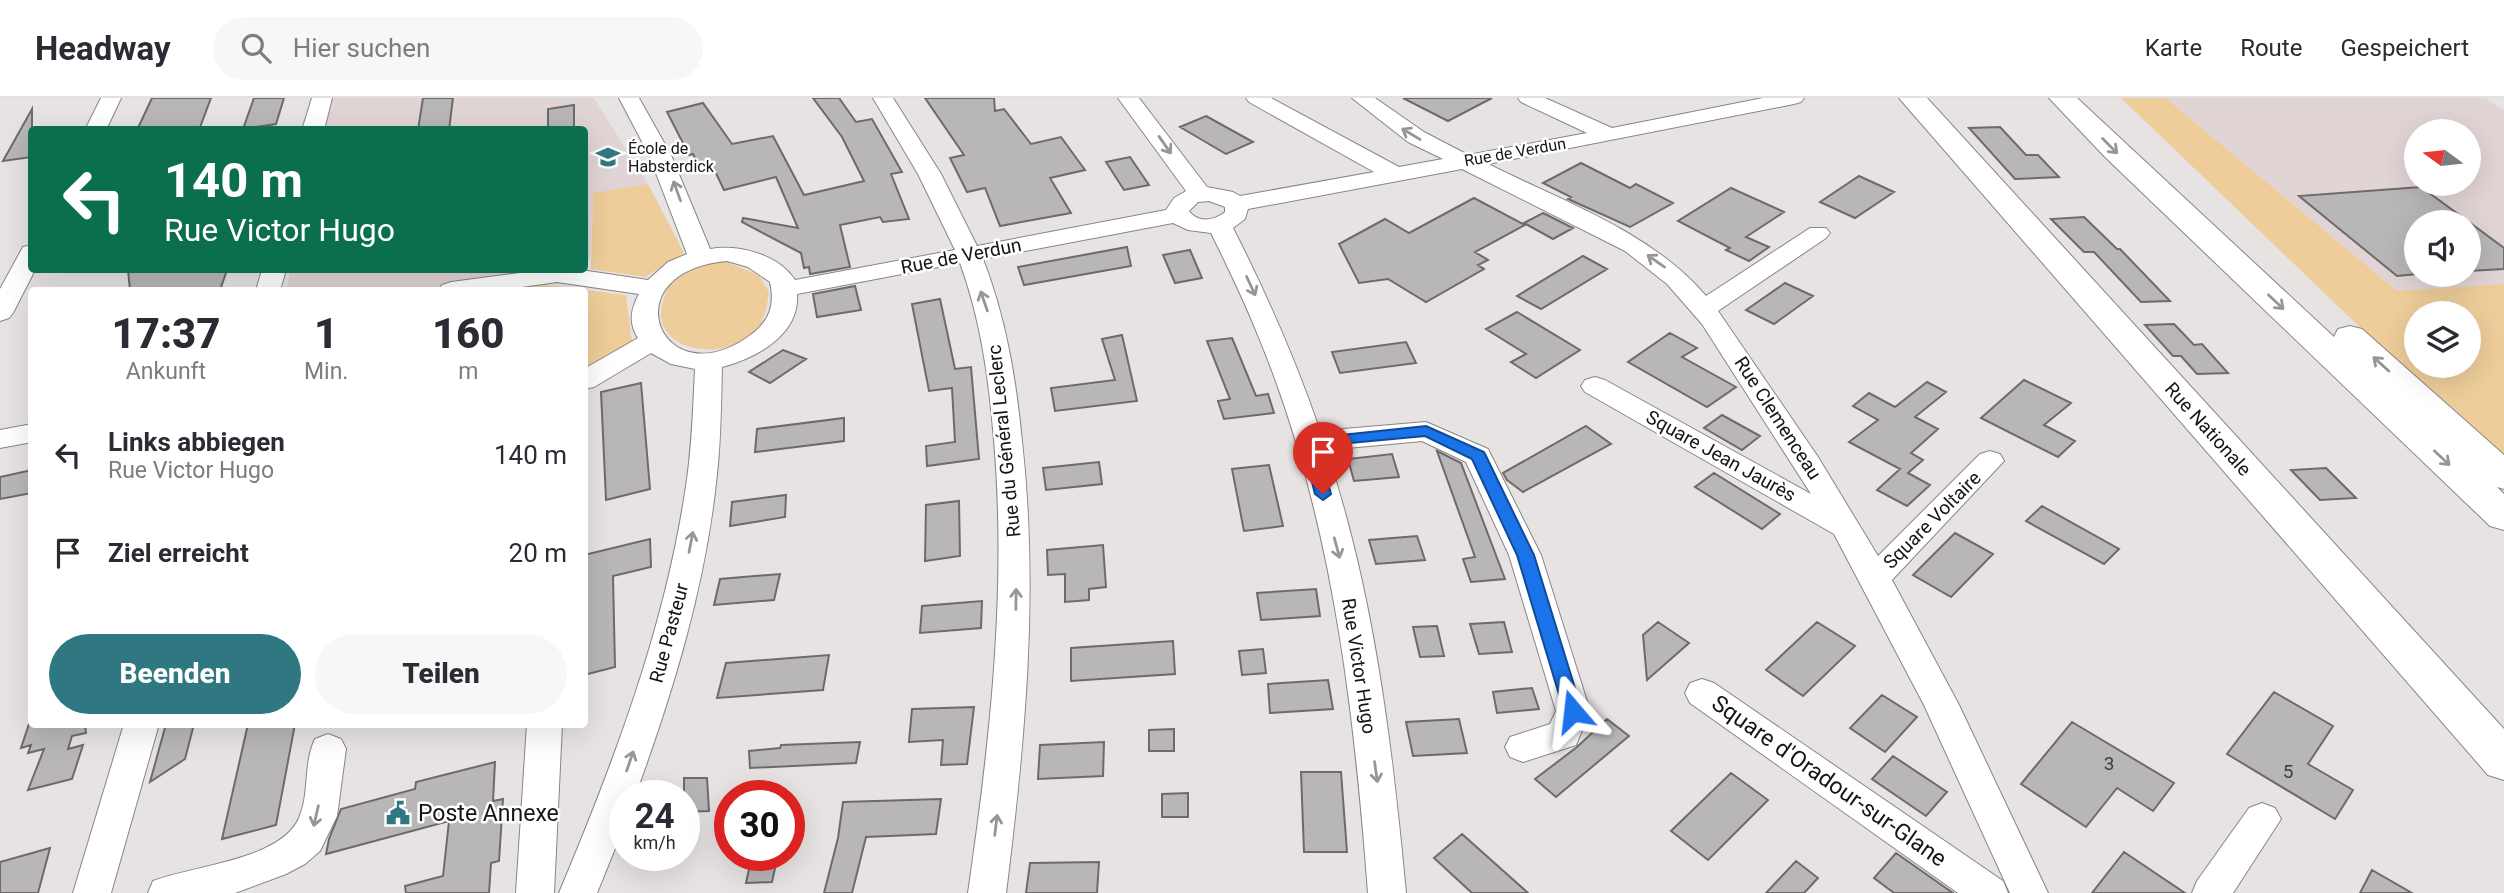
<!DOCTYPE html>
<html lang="de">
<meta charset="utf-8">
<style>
body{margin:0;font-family:Roboto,sans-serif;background:#f7f7f7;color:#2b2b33;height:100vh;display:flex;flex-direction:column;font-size:26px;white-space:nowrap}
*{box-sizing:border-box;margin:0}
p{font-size:23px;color:#7c7c81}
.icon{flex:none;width:38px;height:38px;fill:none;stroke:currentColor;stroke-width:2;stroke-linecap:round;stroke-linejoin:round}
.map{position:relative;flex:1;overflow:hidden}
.side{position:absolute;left:28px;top:189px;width:560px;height:441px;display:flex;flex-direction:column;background:#fff;border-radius:7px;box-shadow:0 7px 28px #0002}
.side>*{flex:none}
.banner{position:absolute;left:28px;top:28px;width:560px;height:147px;border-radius:7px;box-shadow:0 7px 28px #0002;background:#0b6e4f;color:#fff;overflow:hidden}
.needle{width:46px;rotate:285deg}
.controls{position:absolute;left:2404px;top:21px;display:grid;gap:14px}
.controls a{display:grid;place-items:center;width:77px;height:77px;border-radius:50%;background:#fff;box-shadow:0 7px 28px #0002;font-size:35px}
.speed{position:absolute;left:609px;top:682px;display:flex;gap:14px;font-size:35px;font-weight:700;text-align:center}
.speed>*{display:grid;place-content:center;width:91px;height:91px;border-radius:50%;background:#fff;box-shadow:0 7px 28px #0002;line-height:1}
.speed small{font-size:18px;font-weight:400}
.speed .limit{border:10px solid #d22;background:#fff;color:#111}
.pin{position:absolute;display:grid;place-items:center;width:60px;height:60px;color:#fff;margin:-72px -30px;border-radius:50% 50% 50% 0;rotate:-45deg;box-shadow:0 0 7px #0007}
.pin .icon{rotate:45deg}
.me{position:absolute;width:77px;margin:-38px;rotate:343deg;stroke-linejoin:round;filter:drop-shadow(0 0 5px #0008)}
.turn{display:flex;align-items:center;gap:24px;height:147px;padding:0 21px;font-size:32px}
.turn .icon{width:91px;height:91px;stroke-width:2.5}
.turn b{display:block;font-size:49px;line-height:60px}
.eta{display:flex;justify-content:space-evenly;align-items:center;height:119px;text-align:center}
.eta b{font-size:42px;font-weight:800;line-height:49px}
.primary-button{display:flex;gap:14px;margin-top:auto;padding:14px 21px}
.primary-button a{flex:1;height:80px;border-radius:42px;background:#307881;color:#fff;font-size:28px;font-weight:800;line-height:80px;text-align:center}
.primary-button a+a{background:#f7f7f7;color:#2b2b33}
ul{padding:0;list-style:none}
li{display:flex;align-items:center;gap:21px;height:98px;padding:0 21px}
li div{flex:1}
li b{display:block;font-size:26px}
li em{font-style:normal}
header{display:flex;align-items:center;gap:42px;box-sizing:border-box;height:98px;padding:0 35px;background:#fff;border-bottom:2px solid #e1e1e2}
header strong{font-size:33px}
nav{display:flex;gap:38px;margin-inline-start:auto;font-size:24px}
.search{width:490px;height:63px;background:#f7f7f7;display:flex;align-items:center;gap:18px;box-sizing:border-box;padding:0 24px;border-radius:38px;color:#7c7c81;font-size:26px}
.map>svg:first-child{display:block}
.built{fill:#e1d4d5;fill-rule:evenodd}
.green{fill:#eecd9a;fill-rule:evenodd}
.building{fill:#b9b6b8;stroke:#6e6a6c;stroke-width:2}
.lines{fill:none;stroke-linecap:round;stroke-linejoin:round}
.minor-casing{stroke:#898485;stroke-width:2}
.major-casing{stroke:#898485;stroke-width:2}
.highway-casing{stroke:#898485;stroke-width:2}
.minor{fill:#fff;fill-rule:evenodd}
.major{fill:#fff;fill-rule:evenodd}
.highway{fill:#fff;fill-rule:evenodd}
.oneway{stroke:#969696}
.route{fill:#1a73e8;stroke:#114b97;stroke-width:2}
.labels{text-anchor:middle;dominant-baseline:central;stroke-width:5;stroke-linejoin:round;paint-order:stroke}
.far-poi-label{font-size:16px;fill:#161515;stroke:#fff;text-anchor:start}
.far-street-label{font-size:16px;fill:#161515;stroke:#fff}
.street-label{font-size:19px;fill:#161515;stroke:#fff}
.near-number-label{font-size:19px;fill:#3f3d3e}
.near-street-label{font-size:23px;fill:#161515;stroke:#fff}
.near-poi-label{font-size:23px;fill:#161515;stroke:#fff;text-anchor:start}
</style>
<header>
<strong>Headway</strong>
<div class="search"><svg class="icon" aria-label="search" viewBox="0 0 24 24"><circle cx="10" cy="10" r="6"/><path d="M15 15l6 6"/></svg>Hier suchen</div>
<nav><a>Karte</a><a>Route</a><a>Gespeichert</a></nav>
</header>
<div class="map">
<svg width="2504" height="795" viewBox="0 0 2504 795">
<rect width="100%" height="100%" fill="#e8e3e3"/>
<path class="built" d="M331 0H594L648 86 593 96 590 160 585 162 584 32H324Z
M2166 0H2485L2504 12V186L2397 193ZM2417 33H2469V86H2417ZM2417 124H2469V177H2417Z
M291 172H534L419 192H286Z"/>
<path class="green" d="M2121 0H2170L2167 1 2397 193 2504 186V363L2369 238ZM2417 215H2469V268H2417Z
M648 86 684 155 645 179 591 171 593 95Z
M724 163 759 177 769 194C767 207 766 219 758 229 728 270 639 253 666 195 669 187 675 178 682 174 693 167 711 166 724 163Z
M544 187 626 197 632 244 585 272 584 192H511Z"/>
<path class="building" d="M152 0H211L199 32H137Z
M254 0H284L276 26 243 31Z
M423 0H453L449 32H418Z
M813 0H839L856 24 872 21 902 74 891 76 909 121 883 124 880 119 840 127 850 169 810 176 809 169 804 170 801 155 742 124 743 120 798 130 776 79 724 92 714 71 702 74 693 56 689 57 667 14 703 5 732 46 773 38 804 97 864 83 842 39Z
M925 0H994L995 13 1004 11 1031 46 1061 39 1085 72 1050 80 1071 115 1000 128 985 90 967 94 950 60 964 57Z
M1403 0H1492L1448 23Z
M574 7V32H548V11Z
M32 11V59L3 63Z
M1206 18 1253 44 1226 56 1180 29Z
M2000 29 2026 57H2038L2059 79 2015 81 1969 30Z
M1130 59 1149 87 1124 92 1106 64Z
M1581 65 1630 90 1636 86 1673 105 1630 129 1568 101 1571 99 1543 85Z
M1859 78 1894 94 1855 120 1820 104Z
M2421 89 2469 124H2417V176L2397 178 2299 98Z
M1731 90 1784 114 1746 139 1769 149 1749 163 1726 152 1730 150 1678 123Z
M1474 100 1525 127 1475 154 1488 162 1478 167 1484 171 1426 204 1388 181 1359 185 1339 146 1385 121 1409 135Z
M1543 115 1573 130 1553 141 1524 125Z
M2084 119 2117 151H2120L2170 203 2141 204 2094 154H2084L2051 121Z
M2469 124 2504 150V171L2469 173Z
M1127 149 1131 168 1024 187 1018 169Z
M1190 152 1202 180 1175 185 1163 157Z
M1583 158 1607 171 1541 211 1517 198Z
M128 172H227L220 192H130Z
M1785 185 1813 198 1774 226 1746 212Z
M855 188 861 212 817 219 813 196Z
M940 201 955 271 971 269 979 361 927 368 926 348 955 344 952 290 929 293 912 206Z
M1517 214 1580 252 1536 280 1511 264 1526 256 1486 231Z
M2174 226 2194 247 2202 246 2228 275 2197 276 2181 258H2173L2145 227Z
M1670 235 1697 250 1682 259 1736 289 1707 309 1628 264Z
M1122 237 1137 303 1055 313 1051 290 1115 282 1102 241Z
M1232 240 1256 298 1268 296 1274 315 1224 321 1218 303 1230 301 1207 243Z
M1406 244 1416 265 1340 275 1332 254Z
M783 252 806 261 770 285 749 274Z
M2024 282 2071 305 2044 327 2075 343 2058 359 1981 320Z
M1927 284 1946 294 1915 319 1938 331 1911 355 1923 362 1908 375 1930 387 1907 408 1877 392 1900 371 1849 344 1878 322 1853 308 1869 295 1895 309Z
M641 285 650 391 606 402 601 294Z
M1722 317 1760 338 1742 352 1704 330Z
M844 320V343L755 354 757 331Z
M1586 328 1611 346 1523 394 1507 382 1503 375Z
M1437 353 1461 365 1505 481 1471 484 1463 461 1475 459Z
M1392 356 1399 379 1354 383 1348 361Z
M1099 364 1102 386 1046 392 1043 370Z
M1269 367 1283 428 1244 433 1232 371Z
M2326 370 2356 400 2320 402 2291 372Z
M32 372V395L0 401V379Z
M1714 375 1780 416 1762 431 1695 389Z
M786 397 785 419 730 428 732 404Z
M959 403 960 458 925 463 926 407Z
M2042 408 2119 451 2104 466 2026 423Z
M1955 435 1993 456 1951 499 1913 477Z
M1417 438 1425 462 1376 466 1369 442Z
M650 441 651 469 613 478 615 569 584 577V457Z
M1103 447 1106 489 1089 491V502L1065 504V476L1048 477 1047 452Z
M780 476 774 502 714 507 720 481Z
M1316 491 1320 518 1261 522 1257 495Z
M982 503 981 530 920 535 922 508Z
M1504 524 1512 554 1479 556 1470 526Z
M1658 524 1689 545 1647 582 1643 537Z
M1817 524 1855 548 1803 598 1766 572Z
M1437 528 1444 558 1420 559 1413 529Z
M1173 543 1175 576 1071 583V550Z
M1263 551 1266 575 1242 577 1239 553Z
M829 557 823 592 717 600 726 565Z
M1328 582 1333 611 1270 615 1268 586Z
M1532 590 1539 611 1497 615 1493 594Z
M2274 594 2333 628 2308 666 2353 692 2335 721 2227 656Z
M1882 597 1917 619 1885 654 1850 630Z
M974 609 967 666 941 667 943 642 909 644 912 611Z
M1459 621 1467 655 1413 658 1406 624Z
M1607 621 1629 638 1556 699 1535 681 1577 649Z
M2072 624 2174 685 2153 713 2117 690 2086 729 2021 686Z
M29 626H85L86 635 72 638 68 651 83 647 72 681 28 692 44 651 28 655 31 647 21 650Z
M166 626H194L185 661 150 684Z
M248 626H295L276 727 222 741Z
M1174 631V653H1149V632Z
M860 644 856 665 750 670 749 653 780 650 781 647Z
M1104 644 1103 678 1038 681 1040 647Z
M1893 658 1947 694 1926 718 1872 681Z
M495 664 493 703 503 701 499 763 491 765 489 795H406L405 788 443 778 449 723 326 756 329 741 341 711 415 691 416 684Z
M1301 674H1341L1347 754H1304Z
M1731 675 1768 702 1708 762 1671 733Z
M684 680H707L709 713 684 714Z
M1188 695V719H1162V696Z
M941 701 936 736 866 739 852 795H824L838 740 843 704Z
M1462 736 1528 795H1472L1434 760Z
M50 750 38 795H0V764Z
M2124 754 2185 795H2092Z
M1896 755 1953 795H1894L1874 780Z
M777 761 772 784 746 785 751 762Z
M1796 763 1818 780 1804 795H1766Z
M1099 764 1097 795H1026L1030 765Z
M2372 772 2412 795H2360Z"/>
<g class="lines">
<g class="minor-casing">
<path id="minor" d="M101 0H121L106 32H85Z
M312 0H332L324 32H302Z
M619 0H639L671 57 710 151C738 146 778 156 795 182L955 152 918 76 873 0H893L941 76 977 148 1166 112 1174 100 1186 93 1118 0H1139L1207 89 1233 94 1240 98 1374 74 1249 4 1246 0H1271L1399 69 1443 61 1408 44 1352 0H1375L1424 34 1468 57 1587 35 1521 4 1518 0H1545L1612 30 1763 0H1804L1801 4 1794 6 1488 66C1562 103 1652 134 1706 198L1810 130H1826L1830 135 1826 140 1718 213 1818 359 1878 458 1980 356 1990 353 2000 356 2004 363 1892 482 1959 607 2048 795H2010L1924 607 1834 436 1585 294 1581 288 1585 282 1595 279 1605 282 1811 396 1702 226 1667 186 1625 153 1462 71 1248 111 1245 121 1233 130C1267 197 1296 263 1320 333L1426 324 1488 351 1541 457 1590 613 1576 647 1523 664 1510 659 1505 649 1510 639 1550 626 1556 613 1509 457 1466 364 1422 343 1326 352C1374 494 1392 646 1406 795H1368C1355 622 1335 445 1275 281 1257 231 1235 183 1211 135L1188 132 1173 125 983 161C1006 220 1016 281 1022 343 1039 495 1025 644 1006 795H968C990 644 1007 494 994 342 989 282 981 222 960 165L797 196C800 237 756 260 722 269 721 305 721 341 717 376 706 487 673 594 635 698H625V726L597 795H559C614 664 665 530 686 388 692 350 693 310 695 271L671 266 651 255 594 289 584 291V271L638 240C628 225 631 211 639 196L557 184 500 192H438L442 187 451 184 543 172H581L648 182 668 164 687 156 649 57ZM1209 103 1225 109V114C1214 123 1198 125 1189 113L1198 104ZM727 163 748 169 770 184C775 206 770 222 752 236 662 304 607 174 727 163Z
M32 147V172H35L13 215 9 220 0 223V191L23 149Z
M262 172H286L280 192H256Z
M32 326V344L0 350V332Z
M1702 581 1714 585 2003 783 2008 795H1958L1690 605 1685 595 1690 585Z
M124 626H159L111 795H73Z
M527 626H562L554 795H516Z
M328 636 341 641 346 651 337 718 320 753 305 766 286 776 235 795H148L153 783C192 768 281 762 299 720 310 695 303 665 315 641Z
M2262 705 2275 710 2281 721 2233 795H2192L2197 783 2249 710Z"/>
</g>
<g class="major-casing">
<path id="major" d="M1899 0H1927L2504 631V682L2488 677Z"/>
</g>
<g class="highway-casing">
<path id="highway" d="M2049 0H2077L2334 239 2338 231 2350 228 2362 231 2504 357V391L2497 389 2504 396V432L2490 428 2105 59Z"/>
</g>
<use href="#minor" class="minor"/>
<use href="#major" class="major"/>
<use href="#highway" class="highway"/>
</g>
<defs><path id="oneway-shaft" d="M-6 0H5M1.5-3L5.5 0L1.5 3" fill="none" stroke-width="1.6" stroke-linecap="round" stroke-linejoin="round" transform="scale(1.75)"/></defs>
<g class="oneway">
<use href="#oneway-shaft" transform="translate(1411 36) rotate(-149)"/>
<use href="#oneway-shaft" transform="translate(1165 47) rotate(55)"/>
<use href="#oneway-shaft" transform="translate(2110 48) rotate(45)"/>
<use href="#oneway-shaft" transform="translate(677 93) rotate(-110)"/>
<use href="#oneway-shaft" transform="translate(1656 163) rotate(-145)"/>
<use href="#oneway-shaft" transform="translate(1251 188) rotate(65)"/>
<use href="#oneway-shaft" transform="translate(984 203) rotate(-109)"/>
<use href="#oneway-shaft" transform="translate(2276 204) rotate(43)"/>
<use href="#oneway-shaft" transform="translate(2381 266) rotate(-138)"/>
<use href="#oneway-shaft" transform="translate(2442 360) rotate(43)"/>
<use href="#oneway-shaft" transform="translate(691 444) rotate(-79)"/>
<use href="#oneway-shaft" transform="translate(1337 450) rotate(75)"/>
<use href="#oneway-shaft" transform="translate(1016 501) rotate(-89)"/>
<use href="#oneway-shaft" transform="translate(630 663) rotate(-71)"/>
<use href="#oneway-shaft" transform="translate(1376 674) rotate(82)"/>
<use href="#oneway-shaft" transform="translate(316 718) rotate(103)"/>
<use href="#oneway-shaft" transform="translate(996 727) rotate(-83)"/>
</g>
<path class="route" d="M1426 328 1484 354 1486 358 1534 457 1582 613 1579 619 1573 621 1566 619 1564 613 1517 457 1472 361 1425 338 1318 348 1331 396 1323 402 1315 396 1302 344 1304 341Z"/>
<defs>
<g id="school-bare" transform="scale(1.89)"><path d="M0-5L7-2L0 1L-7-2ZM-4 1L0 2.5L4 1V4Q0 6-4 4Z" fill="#307881" stroke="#fff" stroke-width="2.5" paint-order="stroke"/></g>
<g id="civic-bare" transform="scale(1.89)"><path d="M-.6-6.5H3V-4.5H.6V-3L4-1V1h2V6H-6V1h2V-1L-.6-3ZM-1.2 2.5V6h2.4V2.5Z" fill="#307881" stroke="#fff" stroke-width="2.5" paint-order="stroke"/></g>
</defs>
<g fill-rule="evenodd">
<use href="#school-bare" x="608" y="59"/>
<use href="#civic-bare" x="398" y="715"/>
</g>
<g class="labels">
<g class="far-poi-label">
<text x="628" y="50">École de<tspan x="628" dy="18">Habsterdick</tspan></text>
</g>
<g class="far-street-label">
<text transform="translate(1515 54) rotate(-10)">Rue de Verdun</text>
</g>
<g class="street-label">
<text transform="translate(961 158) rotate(-11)">Rue de Verdun</text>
<text transform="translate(1778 320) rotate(57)">Rue Clemenceau</text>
<text transform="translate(2208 331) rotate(48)">Rue Nationale</text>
<text transform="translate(1004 343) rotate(-96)">Rue du Général Leclerc</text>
<text transform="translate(1721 358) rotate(29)">Square Jean Jaurès</text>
<text transform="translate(1932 422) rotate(-45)">Square Voltaire</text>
<text transform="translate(669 535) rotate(-75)">Rue Pasteur</text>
<text transform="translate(1359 568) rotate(81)">Rue Victor Hugo</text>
</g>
<g class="near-number-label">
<text x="2109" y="665">3</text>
<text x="2288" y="673">5</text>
</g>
<g class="near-street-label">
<text transform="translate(1829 683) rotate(35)">Square d'Oradour-sur-Glane</text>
</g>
<g class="near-poi-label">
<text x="418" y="715">Poste Annexe</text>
</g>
</g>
</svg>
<div class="controls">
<a><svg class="needle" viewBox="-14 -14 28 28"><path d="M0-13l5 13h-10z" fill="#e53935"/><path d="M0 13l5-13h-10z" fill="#7c7c81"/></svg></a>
<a><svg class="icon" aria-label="sound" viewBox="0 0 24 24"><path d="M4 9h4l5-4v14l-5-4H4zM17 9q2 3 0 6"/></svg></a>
<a><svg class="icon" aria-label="layers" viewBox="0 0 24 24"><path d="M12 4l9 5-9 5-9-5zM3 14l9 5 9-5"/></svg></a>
</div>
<div class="speed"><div>24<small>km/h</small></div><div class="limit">30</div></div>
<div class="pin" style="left:1323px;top:396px;background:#d93025"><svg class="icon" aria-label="arrive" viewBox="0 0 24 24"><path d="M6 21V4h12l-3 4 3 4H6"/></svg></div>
<svg class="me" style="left:1573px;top:613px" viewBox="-20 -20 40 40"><path d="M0-17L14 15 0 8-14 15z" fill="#1a73e8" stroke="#fff" stroke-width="4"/></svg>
<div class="banner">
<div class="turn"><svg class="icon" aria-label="left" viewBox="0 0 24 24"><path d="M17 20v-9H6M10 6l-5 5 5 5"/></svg><div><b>140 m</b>Rue Victor Hugo</div></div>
</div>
<section class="side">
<div class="eta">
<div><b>17:37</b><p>Ankunft</p></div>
<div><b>1</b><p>Min.</p></div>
<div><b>160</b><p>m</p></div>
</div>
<ul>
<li><svg class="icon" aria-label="left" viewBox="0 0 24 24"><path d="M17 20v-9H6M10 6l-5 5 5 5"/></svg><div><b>Links abbiegen</b><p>Rue Victor Hugo</p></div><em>140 m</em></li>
<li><svg class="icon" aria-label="arrive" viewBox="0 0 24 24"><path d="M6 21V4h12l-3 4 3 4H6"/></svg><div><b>Ziel erreicht</b></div><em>20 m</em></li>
</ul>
<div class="primary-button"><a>Beenden</a><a>Teilen</a></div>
</section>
</div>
